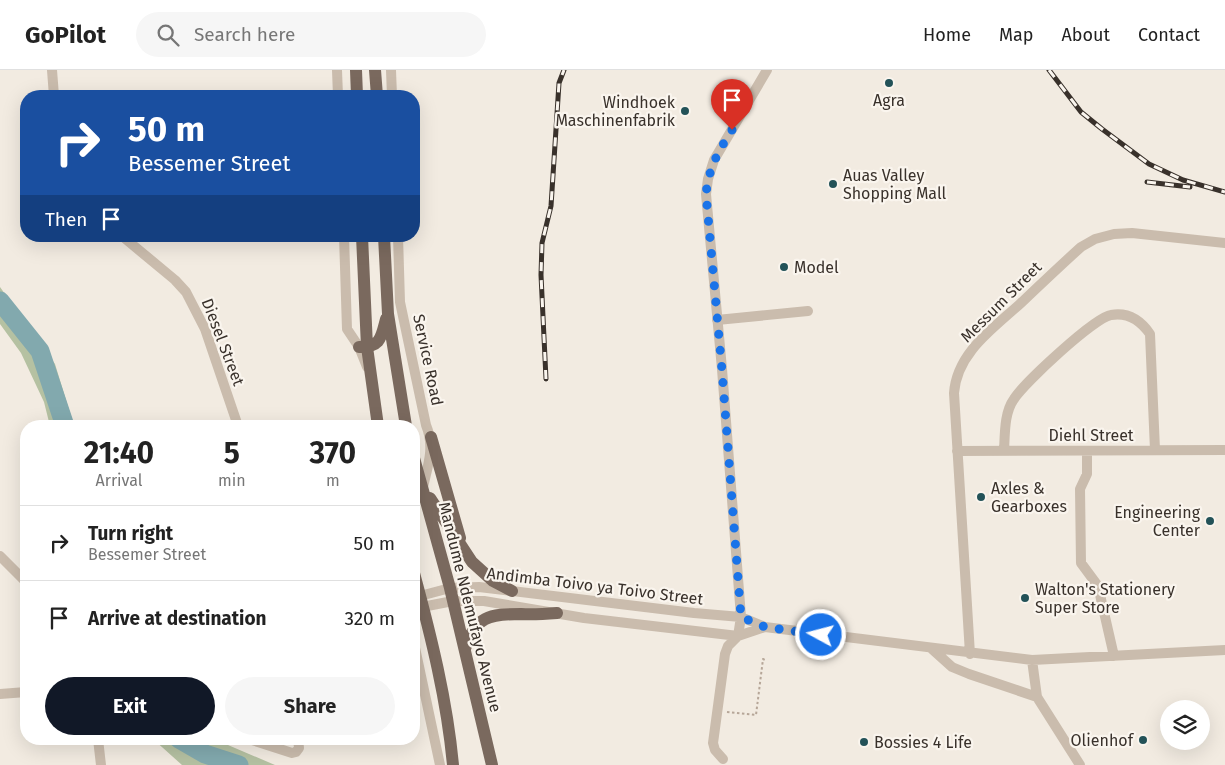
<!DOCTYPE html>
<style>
body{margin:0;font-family:"Fira Sans",sans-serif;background:#f6f6f6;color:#222;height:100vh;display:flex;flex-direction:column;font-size:19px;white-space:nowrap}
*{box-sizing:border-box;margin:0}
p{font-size:16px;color:#767676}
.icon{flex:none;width:28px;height:28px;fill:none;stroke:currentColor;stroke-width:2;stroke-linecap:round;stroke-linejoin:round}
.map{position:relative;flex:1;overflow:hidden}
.panel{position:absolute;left:20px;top:350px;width:400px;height:325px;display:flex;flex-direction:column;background:#fff;border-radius:20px;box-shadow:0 5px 20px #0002}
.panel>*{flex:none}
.guide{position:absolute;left:20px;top:20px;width:400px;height:152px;border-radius:20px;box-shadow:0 5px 20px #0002;background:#1a4fa0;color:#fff;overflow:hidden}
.buttons{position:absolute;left:1160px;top:630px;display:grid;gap:10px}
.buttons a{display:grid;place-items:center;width:50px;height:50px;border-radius:50%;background:#fff;box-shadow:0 5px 20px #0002;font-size:25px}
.pin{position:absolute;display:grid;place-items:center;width:42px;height:42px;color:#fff;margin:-51px -21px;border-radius:50% 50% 50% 0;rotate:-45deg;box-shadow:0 0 5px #0007}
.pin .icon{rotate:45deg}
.me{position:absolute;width:55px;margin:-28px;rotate:277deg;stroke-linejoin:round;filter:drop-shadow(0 0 4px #0008)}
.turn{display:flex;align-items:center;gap:18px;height:105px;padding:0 25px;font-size:22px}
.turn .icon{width:65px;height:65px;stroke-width:2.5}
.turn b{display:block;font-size:35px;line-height:42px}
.then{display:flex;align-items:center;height:48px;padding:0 25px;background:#0003;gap:10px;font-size:19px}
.eta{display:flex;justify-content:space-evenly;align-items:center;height:85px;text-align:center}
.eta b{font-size:30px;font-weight:700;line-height:35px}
.action{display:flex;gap:10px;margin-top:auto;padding:10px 25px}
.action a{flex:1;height:58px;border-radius:30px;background:#111827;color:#fff;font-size:20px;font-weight:700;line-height:58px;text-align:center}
.action a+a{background:#f6f6f6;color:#222}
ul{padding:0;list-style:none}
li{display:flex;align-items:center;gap:15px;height:75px;padding:0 25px;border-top:1px solid #e0e0e0}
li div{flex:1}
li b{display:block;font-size:19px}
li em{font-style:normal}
header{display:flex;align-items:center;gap:30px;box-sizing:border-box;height:70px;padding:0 25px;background:#fff;border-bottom:1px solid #e0e0e0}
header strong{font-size:24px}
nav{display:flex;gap:28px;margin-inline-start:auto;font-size:18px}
.search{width:350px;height:45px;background:#f6f6f6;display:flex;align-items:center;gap:12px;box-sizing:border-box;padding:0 18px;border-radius:28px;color:#767676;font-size:19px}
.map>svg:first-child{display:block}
.green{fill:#b5c1a2}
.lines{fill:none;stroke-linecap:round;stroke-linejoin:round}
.river{stroke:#82a9ae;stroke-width:19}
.path{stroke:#b6a698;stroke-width:2;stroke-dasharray:2.5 2.5;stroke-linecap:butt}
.minor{stroke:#cabcad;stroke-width:10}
.major{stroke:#7a695e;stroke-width:12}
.rail-casing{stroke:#39312b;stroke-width:5}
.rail{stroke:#faf5ee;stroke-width:3;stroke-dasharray:9;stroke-linecap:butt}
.route{stroke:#1a73e8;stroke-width:9;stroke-dasharray:0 16.2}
.poi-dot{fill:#235258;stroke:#faf5ee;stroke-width:2}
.labels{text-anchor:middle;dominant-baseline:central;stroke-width:4.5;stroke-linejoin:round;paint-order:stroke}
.poi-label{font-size:16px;fill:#39312b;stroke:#faf5ee;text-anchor:start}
.street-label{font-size:16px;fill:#39312b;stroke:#faf5ee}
</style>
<header>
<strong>GoPilot</strong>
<div class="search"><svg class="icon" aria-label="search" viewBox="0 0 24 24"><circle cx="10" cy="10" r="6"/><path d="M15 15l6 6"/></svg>Search here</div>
<nav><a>Home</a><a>Map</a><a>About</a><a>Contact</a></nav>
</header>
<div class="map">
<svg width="1225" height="695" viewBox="0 0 1225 695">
<rect width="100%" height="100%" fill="#f2ebe1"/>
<path class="green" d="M0 217 55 294 74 356H50L44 332 21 283 0 254Z
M153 669H214L275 695H182Z"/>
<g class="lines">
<path class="river" d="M0 231 40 281 65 356
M179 669 205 684 239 695"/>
<path class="path" d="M727 642 756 645 763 589 765 590"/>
<path class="minor" d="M52 0 54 26
M337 0 338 26
M391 0 392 26
M122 166 175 210 186 222 205 259 238 356
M344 166 347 259 359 277 367 297
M398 166 400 232 426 355C435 377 428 395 423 417
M717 250 808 241
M957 381 1225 380
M1004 381C1005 364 1004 343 1014 329 1024 313 1095 247 1111 245 1128 242 1141 251 1150 264L1155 380
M1087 381V404L1080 419 1081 493 1098 516 1114 586
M0 486 26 512
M420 526 450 518 479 517 694 543 741 547 765 557 1032 590 1225 580
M422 537 453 531H484L584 548 738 566 765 557
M414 573 440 695
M932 579 952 597 969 604 1037 627
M970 584 954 323C957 282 994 258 1022 232 1041 214 1061 195 1081 177L1095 169 1114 164 1132 163 1225 173
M1032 590 1037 627 1080 695
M0 624 26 622
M98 669 101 695
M249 669 292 683 296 682 299 678 298 669
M723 689 715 680 713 673 725 584 728 576 738 566 741 547 722 299 706 124 708 109 714 90 767 0"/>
<path class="major" d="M356 0 357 26
M375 0 377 26
M362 166 367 277 378 356
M384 166 388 244 406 356
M359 277C381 277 381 268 386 249
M431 367 460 468
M414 388 450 518 492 695
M430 428 472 492 493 511 512 521
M414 503C431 566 447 630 453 695
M465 579C475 546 490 544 521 544 533 545 545 544 557 543"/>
<g class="rail-casing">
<path id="rail" d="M1049 0 1081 42 1102 59 1149 94 1183 110 1225 122
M1147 112 1190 117
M546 309 541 205 542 173 551 136 559 13 564 0"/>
</g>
<use href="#rail" class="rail"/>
</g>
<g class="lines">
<path class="route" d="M732 60C718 82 709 97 706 124L722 300 741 547 765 557 821 565"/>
</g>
<g class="poi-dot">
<circle cx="889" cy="13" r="5"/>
<circle cx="685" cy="41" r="5"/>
<circle cx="833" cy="114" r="5"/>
<circle cx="784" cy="197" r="5"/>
<circle cx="981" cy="427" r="5"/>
<circle cx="1210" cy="451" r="5"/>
<circle cx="1025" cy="528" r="5"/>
<circle cx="1143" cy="670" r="5"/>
<circle cx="864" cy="672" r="5"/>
</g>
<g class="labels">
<g class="poi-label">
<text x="889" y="30" text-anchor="middle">Agra</text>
<text x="675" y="32" text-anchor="end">Windhoek<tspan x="675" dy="18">Maschinenfabrik</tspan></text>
<text x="843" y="105">Auas Valley<tspan x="843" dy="18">Shopping Mall</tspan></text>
<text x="794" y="197">Model</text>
<text x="991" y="418">Axles &amp;<tspan x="991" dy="18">Gearboxes</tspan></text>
<text x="1200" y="442" text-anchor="end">Engineering<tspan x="1200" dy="18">Center</tspan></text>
<text x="1035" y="519">Walton's Stationery<tspan x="1035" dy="18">Super Store</tspan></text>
<text x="1133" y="670" text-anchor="end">Olienhof</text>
<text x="874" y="672">Bossies 4 Life</text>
</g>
<g class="street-label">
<text transform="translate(1001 232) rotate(-45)">Messum Street</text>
<text transform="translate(223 272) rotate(69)">Diesel Street</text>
<text transform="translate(428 290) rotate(78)">Service Road</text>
<text x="1091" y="365">Diehl Street</text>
<text transform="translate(595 516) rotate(7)">Andimba Toivo ya Toivo Street</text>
<text transform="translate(470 537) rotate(76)">Mandume Ndemufayo Avenue</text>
</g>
</g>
</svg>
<div class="buttons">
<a><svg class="icon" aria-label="layers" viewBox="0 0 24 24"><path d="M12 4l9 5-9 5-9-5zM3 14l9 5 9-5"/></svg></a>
</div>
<div class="pin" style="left:732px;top:60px;background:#d93025"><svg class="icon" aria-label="arrive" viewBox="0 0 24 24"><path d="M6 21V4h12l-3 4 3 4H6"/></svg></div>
<svg class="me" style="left:821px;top:565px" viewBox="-20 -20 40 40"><circle r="17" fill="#1a73e8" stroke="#fff" stroke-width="3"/><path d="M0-11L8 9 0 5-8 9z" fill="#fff"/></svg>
<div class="guide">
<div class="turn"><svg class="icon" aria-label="right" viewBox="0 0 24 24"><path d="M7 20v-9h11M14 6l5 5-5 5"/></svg><div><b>50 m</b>Bessemer Street</div></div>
<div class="then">Then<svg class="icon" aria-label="arrive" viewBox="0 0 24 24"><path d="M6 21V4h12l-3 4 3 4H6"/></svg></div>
</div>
<section class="panel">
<div class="eta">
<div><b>21:40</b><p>Arrival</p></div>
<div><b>5</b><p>min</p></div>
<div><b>370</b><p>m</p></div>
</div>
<ul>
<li><svg class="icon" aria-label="right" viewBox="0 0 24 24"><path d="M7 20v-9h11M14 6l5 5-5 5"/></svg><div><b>Turn right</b><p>Bessemer Street</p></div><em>50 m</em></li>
<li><svg class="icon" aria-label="arrive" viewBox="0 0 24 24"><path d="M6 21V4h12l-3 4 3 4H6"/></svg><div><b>Arrive at destination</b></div><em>320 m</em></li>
</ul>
<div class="action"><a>Exit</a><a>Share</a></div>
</section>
</div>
